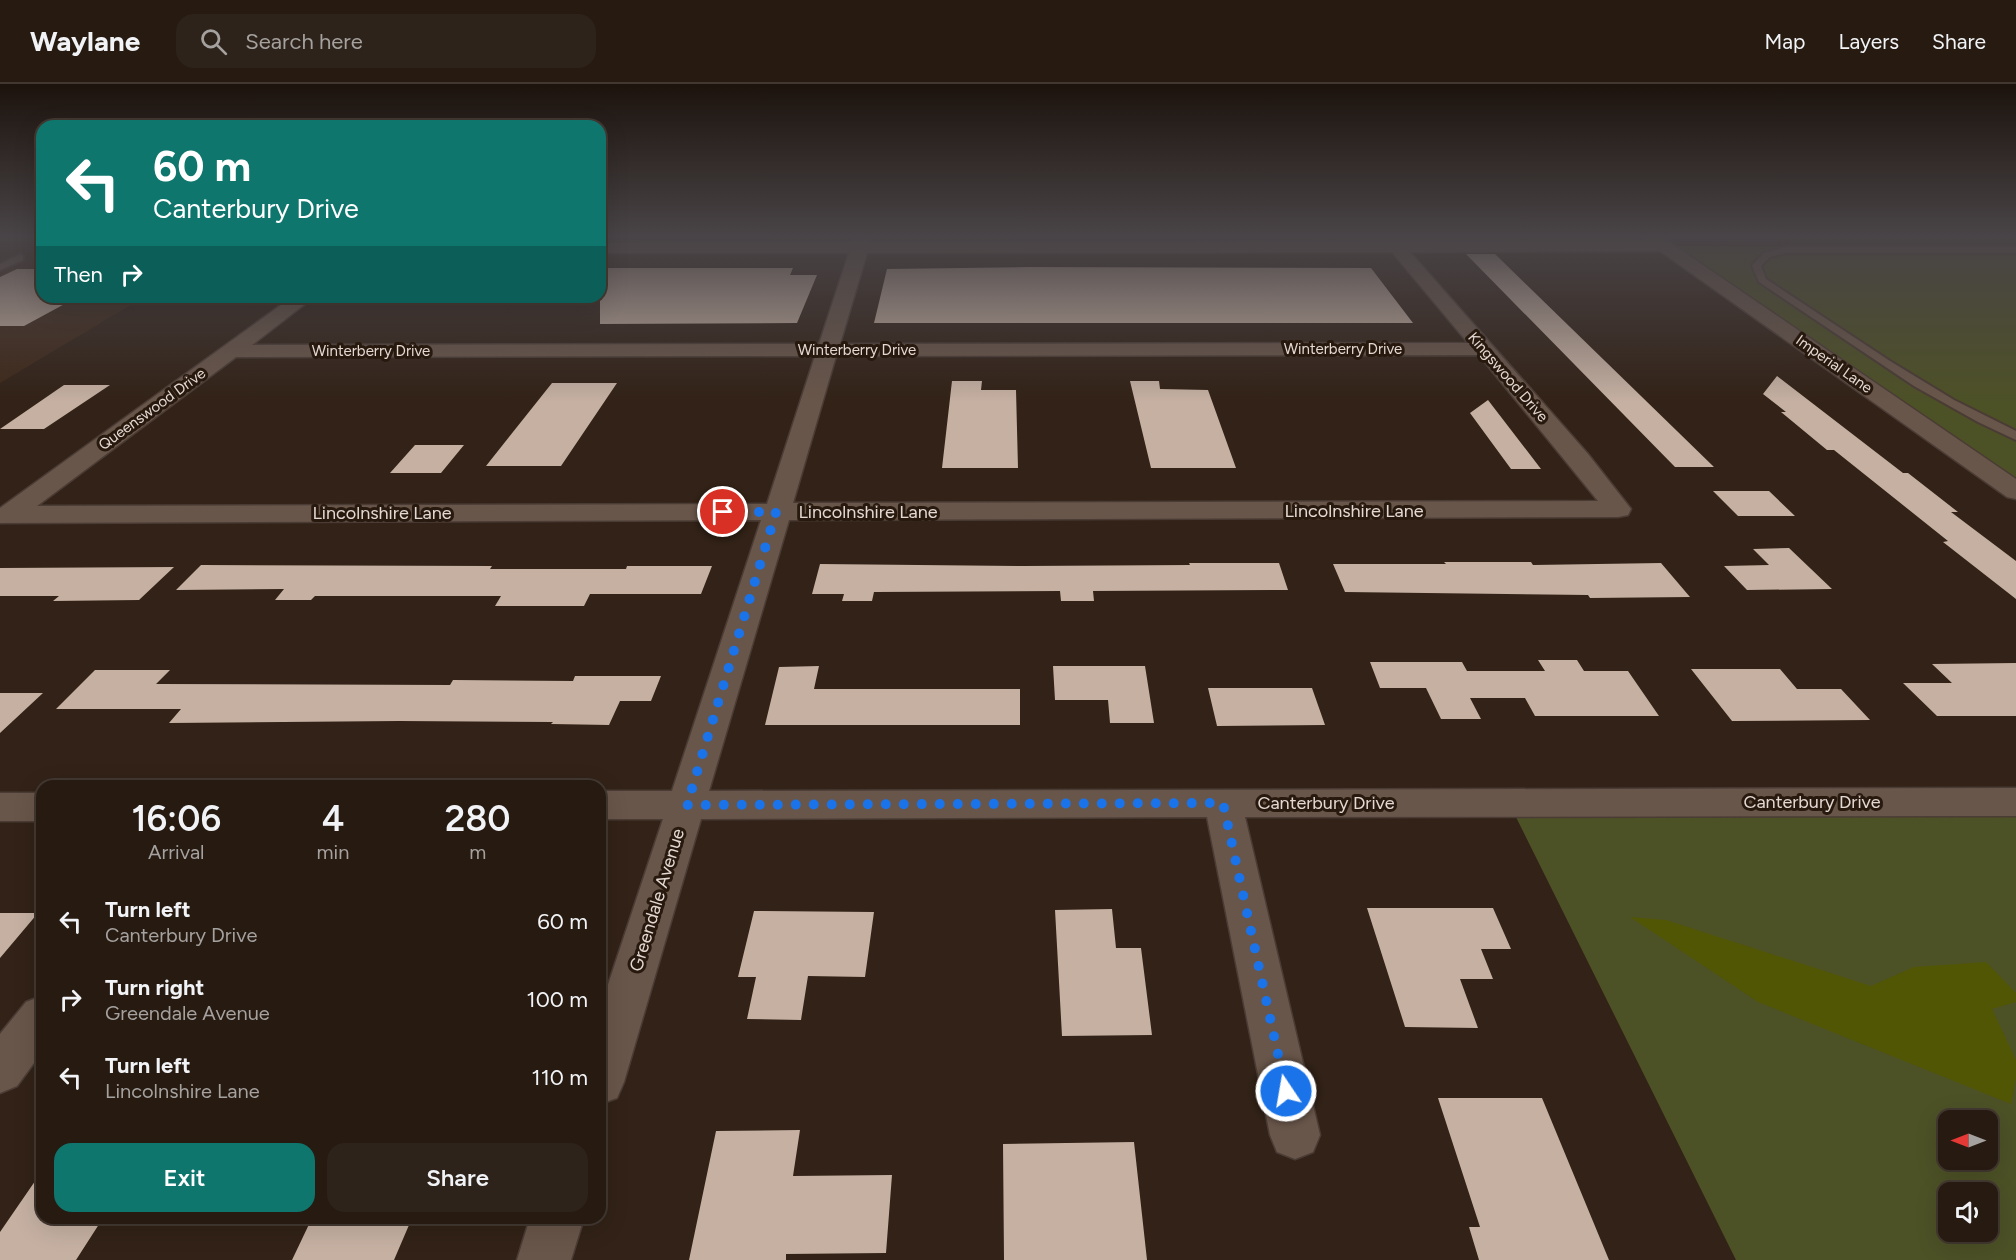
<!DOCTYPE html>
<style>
body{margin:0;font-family:Figtree,sans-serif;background:#2e231a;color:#f1f3f6;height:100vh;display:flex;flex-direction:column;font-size:22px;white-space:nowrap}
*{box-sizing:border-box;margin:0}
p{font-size:20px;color:#a4a19f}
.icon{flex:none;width:33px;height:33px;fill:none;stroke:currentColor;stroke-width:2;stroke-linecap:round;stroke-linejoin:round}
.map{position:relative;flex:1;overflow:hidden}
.panel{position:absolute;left:36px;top:696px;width:570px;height:444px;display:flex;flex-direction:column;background:#261a11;border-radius:18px;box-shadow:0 6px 24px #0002,0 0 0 2px #423831}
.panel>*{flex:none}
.guide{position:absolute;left:36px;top:36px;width:570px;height:183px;border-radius:18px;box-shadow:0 6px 24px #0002,0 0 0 2px #423831;background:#0f766e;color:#fff;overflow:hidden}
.needle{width:39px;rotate:270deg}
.controls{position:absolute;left:1938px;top:1026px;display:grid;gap:12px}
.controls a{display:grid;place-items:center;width:60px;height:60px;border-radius:12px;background:#261a11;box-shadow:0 6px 24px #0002,0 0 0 2px #423831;font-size:30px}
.pin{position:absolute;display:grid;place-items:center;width:51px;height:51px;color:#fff;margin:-26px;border:3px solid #fff;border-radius:50%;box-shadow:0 2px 6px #0007}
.me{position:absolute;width:66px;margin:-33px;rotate:348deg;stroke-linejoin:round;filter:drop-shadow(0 0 4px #0008)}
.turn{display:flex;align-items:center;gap:21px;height:126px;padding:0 18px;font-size:27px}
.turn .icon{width:78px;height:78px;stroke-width:2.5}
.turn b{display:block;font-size:42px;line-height:51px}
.then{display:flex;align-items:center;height:57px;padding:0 18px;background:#0003;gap:12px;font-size:22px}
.eta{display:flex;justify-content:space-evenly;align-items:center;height:102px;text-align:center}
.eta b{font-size:36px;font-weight:600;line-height:42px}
.button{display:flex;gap:12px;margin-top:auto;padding:12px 18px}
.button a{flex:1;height:69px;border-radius:18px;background:#0f766e;color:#fff;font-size:24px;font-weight:600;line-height:69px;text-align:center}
.button a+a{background:#2e231a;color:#f1f3f6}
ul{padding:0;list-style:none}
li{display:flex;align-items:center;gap:18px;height:78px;padding:0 18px}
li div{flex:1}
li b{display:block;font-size:22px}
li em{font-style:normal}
header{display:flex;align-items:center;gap:36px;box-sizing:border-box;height:84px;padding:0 30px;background:#261a11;border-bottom:2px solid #423831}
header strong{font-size:28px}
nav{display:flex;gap:33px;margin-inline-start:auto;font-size:21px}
.search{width:420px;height:54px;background:#2e231a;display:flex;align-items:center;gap:15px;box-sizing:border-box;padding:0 21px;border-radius:18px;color:#a4a19f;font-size:22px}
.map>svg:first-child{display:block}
.built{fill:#3f291a}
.green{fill:#4d5126;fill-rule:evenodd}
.forest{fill:#515604}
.building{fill:#c5b0a2}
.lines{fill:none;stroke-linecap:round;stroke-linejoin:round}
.service-casing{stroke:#4a3c35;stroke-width:4}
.minor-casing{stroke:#4a3c35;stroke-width:3}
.service{fill:#69564a;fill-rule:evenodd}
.minor{fill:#69564a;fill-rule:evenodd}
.route{stroke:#1a73e8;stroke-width:10;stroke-dasharray:0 18}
.labels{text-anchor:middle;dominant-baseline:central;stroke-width:6;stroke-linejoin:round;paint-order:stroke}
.far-street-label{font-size:15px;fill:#e4d9d2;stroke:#28190e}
.street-label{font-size:18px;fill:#e4d9d2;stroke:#28190e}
</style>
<header>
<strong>Waylane</strong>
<div class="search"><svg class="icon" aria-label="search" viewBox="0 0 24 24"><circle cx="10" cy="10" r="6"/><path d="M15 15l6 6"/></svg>Search here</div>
<nav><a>Map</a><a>Layers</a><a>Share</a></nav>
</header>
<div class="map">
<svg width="2016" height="1176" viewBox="0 0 2016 1176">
<rect width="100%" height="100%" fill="#322217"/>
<path class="built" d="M0 153H42V213H144L0 299Z"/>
<path class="green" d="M1665 162 2016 163V407Z
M2016 718V1176H1736L1509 719ZM1948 1036H1988V1076H1948ZM1948 1108H1988V1148H1948Z"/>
<path class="forest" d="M1630 833 1666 836 1871 902 1914 883 1986 878 2016 909V918L1992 925 2016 976V994L2011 1020 1758 918Z"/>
<path class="building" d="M1466 170H1495L1714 383H1675Z
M1030 183 1371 184 1413 239H874L887 185Z
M600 184H793L790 191H817L797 239 600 240Z
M17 185H42V216H72L24 242H0V193Z
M1777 292 1903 389H1908L1958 428H1951L2016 477V515L1943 458 1948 457 1834 366H1827L1781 328H1786L1763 310Z
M952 297H982L981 306H1016L1018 384H942Z
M1130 297H1159L1160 305 1208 306 1236 384H1151Z
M552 299H617L561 382H486Z
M64 301H110L44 345H0Z
M1488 316 1541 385H1511L1470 329Z
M415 361H464L441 389H390Z
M1713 407H1769L1795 432H1738Z
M1789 464 1832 505 1747 506 1724 482 1769 481 1753 465Z
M1444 478H1531L1533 481 1661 479 1690 513 1590 514 1588 511 1345 508 1333 480H1446Z
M1189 479H1279L1288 506 1093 507 1094 517H1061L1060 507 874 508 872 517H842L844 510H812L820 480 1023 482 1190 481Z
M201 481 492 482 490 485H626L627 482H712L701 510H590L584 522H495L501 512H315L311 516H275L284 505 176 506Z
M174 483 139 516 53 517 59 512H0V484Z
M1538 576H1577L1584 587H1628L1659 632H1535L1525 614H1470L1481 635H1441L1426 604H1380L1370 578H1462L1467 587H1545Z
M2016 579V632H1937L1903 599H1952L1932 580Z
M819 582 814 605H1020V641H765L779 583Z
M1053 582H1145L1154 639H1110L1108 616H1055Z
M1691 585H1780L1797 605H1841L1870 636 1732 637Z
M95 586H170L156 600 450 601 453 596 573 597 575 592H661L651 617H620L609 641 551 640 553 638 399 637 169 639 181 625H56Z
M1208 604H1312L1325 641 1217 642Z
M0 609H43L0 649Z
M1367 824H1493L1511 865H1481L1493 895H1460L1478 944 1405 943Z
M1112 825 1116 864H1141L1152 951 1062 952 1055 826Z
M754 827 874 828 865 893 808 892 801 936 747 935 756 893H738Z
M0 829H38L0 874Z
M1438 1014H1542L1609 1176H1479L1469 1143H1480Z
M800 1046 793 1092 892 1091 886 1169 786 1170V1176H689L716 1047Z
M1134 1058 1147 1176H1004L1003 1060Z
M42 1087V1134H103L76 1176H0V1148Z
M312 1134H412L394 1176H292Z"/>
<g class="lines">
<g class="service-casing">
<path id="service" d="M1786 163H2016V169H1786L1770 173 1761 182 1766 195 1890 277 1954 316 2016 347V356L1978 338 1914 302 1759 198 1752 182 1753 180 1764 169Z
M20 171 23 172V176L0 186V180Z"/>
</g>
<g class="minor-casing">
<path id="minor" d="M855 153H871L870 158 1646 157 1643 153H1662L2016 395V415L2007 413 1660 167 1410 168 1588 370 1631 425 1628 431 1618 433 789 436 709 707 2016 704V732L1245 733 1320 1051 1313 1068 1295 1075 1277 1068 1270 1051 1207 733 701 735 624 998 617 1014 600 1020V925L663 735H600V707H672L761 436 0 439V424L292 213H314L252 261 819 260 849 169H600V159L853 158ZM1392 168 1468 259 840 260 867 169ZM1479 271 1598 417 793 419 836 272ZM815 272 767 420 37 422 236 273Z
M0 709H42V737H0Z
M42 912V968L17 1002 0 1009V950L26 918Z
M530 1134H584L571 1176H517Z"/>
</g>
<use href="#service" class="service"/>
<use href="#minor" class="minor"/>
</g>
<linearGradient id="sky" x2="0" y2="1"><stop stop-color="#1c130d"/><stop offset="0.48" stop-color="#494447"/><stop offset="1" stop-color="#494447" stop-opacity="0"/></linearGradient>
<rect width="2016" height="318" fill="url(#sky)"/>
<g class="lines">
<path class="route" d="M723 428H776L687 721 1223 719 1286 1007"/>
</g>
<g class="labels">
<g class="far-street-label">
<text x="1343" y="265">Winterberry Drive</text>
<text x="857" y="266">Winterberry Drive</text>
<text x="371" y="267">Winterberry Drive</text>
<text transform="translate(1834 280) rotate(35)">Imperial Lane</text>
<text transform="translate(1508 293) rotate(49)">Kingswood Drive</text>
<text transform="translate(152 325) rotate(-36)">Queenswood Drive</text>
</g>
<g class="street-label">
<text x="1354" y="427">Lincolnshire Lane</text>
<text x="868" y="428">Lincolnshire Lane</text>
<text x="382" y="429">Lincolnshire Lane</text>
<text x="1812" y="718">Canterbury Drive</text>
<text x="1326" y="719">Canterbury Drive</text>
<text transform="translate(657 816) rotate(-73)">Greendale Avenue</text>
</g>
</g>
</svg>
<div class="controls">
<a><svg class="needle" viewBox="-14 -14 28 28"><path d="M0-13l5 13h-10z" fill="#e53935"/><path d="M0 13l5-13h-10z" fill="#a4a19f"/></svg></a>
<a><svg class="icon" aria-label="sound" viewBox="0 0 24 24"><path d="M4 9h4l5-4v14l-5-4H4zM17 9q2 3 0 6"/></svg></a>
</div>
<div class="pin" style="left:723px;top:428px;background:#d93025"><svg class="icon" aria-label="arrive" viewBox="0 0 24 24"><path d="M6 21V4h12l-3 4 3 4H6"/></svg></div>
<svg class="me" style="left:1286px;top:1007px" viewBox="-20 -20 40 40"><circle r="17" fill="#1a73e8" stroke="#fff" stroke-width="3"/><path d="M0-11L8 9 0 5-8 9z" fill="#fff"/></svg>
<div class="guide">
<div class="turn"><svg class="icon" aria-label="left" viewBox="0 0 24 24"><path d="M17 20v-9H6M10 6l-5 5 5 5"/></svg><div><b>60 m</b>Canterbury Drive</div></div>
<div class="then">Then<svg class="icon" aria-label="right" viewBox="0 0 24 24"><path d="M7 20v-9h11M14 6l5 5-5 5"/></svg></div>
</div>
<section class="panel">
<div class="eta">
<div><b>16:06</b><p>Arrival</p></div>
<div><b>4</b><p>min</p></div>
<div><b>280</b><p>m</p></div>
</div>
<ul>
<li><svg class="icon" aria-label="left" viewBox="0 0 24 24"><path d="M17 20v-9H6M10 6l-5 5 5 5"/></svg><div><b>Turn left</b><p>Canterbury Drive</p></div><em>60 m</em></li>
<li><svg class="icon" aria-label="right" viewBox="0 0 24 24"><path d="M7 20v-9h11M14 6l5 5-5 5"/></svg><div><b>Turn right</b><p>Greendale Avenue</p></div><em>100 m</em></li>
<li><svg class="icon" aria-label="left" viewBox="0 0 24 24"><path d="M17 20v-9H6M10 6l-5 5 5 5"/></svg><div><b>Turn left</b><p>Lincolnshire Lane</p></div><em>110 m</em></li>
</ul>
<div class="button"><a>Exit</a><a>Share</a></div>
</section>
</div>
